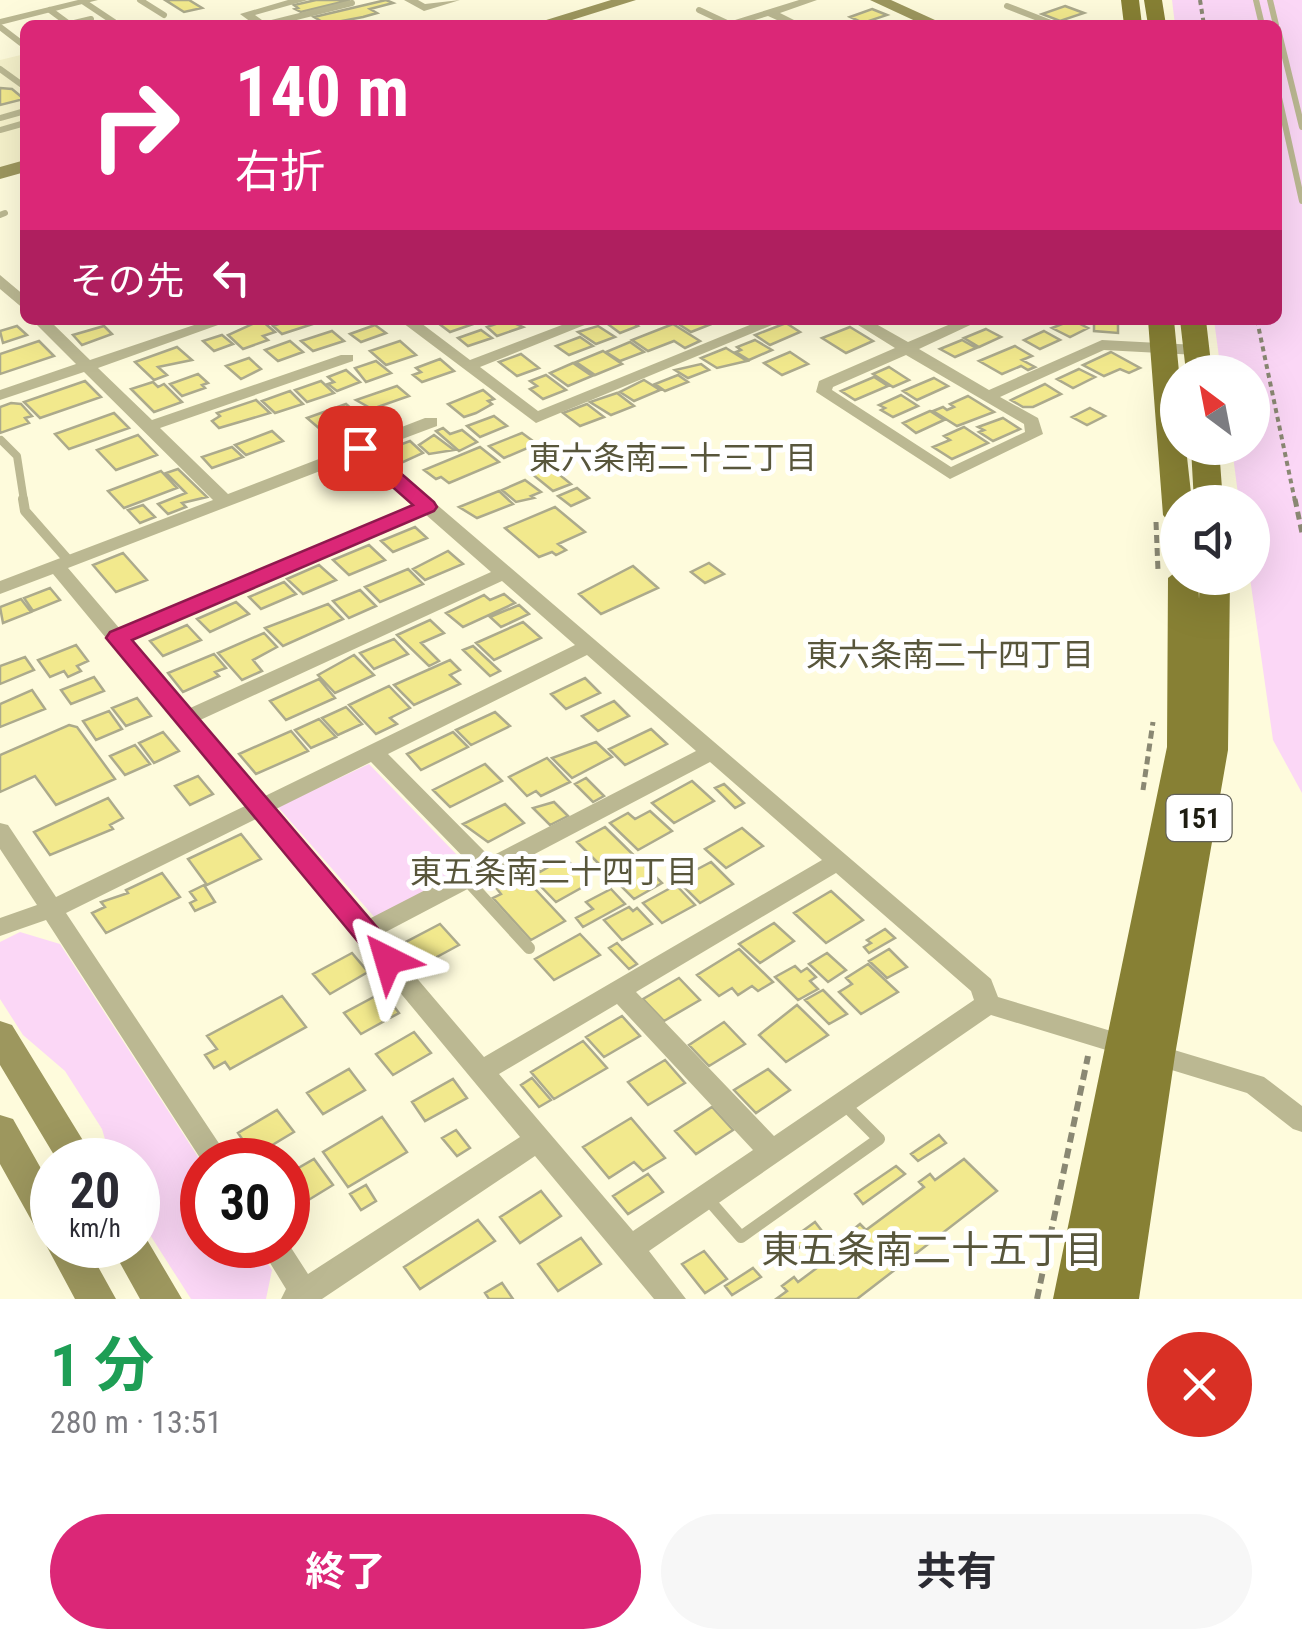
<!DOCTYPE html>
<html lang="ja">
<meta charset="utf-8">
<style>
body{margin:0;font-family:"Roboto Condensed","Noto Sans JP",sans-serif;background:#f7f7f7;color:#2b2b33;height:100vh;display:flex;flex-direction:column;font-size:38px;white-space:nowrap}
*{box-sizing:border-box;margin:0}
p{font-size:32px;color:#7c7c81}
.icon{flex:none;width:55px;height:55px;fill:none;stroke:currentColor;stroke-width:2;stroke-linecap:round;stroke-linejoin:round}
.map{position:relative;height:1299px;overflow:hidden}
.panel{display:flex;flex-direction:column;background:#fff;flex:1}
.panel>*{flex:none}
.guide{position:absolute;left:20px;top:20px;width:1262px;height:305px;border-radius:15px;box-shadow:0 10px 40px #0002;background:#db2777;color:#fff;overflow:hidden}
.needle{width:65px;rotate:328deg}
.tools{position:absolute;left:1160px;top:355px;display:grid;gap:20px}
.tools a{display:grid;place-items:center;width:110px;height:110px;border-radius:50%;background:#fff;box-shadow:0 10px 40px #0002;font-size:50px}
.speed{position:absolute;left:30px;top:1138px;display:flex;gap:20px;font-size:50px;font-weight:700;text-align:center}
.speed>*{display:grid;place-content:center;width:130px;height:130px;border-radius:50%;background:#fff;box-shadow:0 10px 40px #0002;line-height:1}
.speed small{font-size:25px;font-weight:400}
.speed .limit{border:15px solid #d22;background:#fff;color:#111}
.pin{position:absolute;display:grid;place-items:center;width:85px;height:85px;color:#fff;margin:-42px;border-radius:20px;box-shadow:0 5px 15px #0006}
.me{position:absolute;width:110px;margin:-55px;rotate:320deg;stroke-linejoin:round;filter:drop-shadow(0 0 8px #0008)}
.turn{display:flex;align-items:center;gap:35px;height:210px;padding:0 50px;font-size:45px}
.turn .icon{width:130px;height:130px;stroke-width:2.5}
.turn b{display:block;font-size:70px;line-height:85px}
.then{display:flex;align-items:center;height:95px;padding:0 50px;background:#0003;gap:20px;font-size:38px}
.round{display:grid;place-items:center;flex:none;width:105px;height:105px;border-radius:52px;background:#f7f7f7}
.overview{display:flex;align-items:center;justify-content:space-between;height:170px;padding:0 50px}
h1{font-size:60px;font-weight:700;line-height:75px;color:#1e9e55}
.cta{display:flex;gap:20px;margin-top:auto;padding:20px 50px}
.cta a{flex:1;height:115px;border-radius:60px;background:#db2777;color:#fff;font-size:40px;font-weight:700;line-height:115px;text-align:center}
.cta a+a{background:#f7f7f7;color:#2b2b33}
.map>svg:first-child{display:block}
.built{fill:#f6f2cb}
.green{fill:#fbd7f6}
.building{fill:#f2e98d;stroke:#acaa8c;stroke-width:2.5}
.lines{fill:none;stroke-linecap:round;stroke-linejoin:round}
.path-far2{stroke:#8a8873;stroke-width:4;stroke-dasharray:5 4;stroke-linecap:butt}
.path-far1{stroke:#8a8873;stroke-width:5;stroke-dasharray:8 5;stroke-linecap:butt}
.path{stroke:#8a8873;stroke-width:6;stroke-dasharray:10 6;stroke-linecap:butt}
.lane-far3{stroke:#bbb892;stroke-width:6}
.lane-far2{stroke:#bbb892;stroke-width:8}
.lane-far1{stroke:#bbb892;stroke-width:10}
.lane{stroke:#bbb892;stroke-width:12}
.street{fill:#bbb892;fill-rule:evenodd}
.secondary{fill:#9d975e;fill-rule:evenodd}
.primary{fill:#878034;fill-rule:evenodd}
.route{fill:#db2777;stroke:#8e194d;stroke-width:2.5}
.labels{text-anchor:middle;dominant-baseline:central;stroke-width:10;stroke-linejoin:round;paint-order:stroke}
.shield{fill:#fff;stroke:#626158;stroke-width:2.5}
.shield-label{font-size:28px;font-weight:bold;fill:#1e1d11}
.neighbourhood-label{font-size:32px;fill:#58563b;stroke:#fff}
.near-neighbourhood-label{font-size:38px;fill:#58563b;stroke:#fff}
</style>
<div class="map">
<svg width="1302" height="1299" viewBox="0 0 1302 1299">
<rect width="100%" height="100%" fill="#fefbdc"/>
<path class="built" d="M25 54V161L0 168V60Z"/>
<path class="green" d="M1172 0H1302V793L1273 740 1250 578 1252 502H1239L1232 448H1252V372H1221L1214 320H1278V25H1175Z
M369 764 459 857 454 877 376 919 278 807Z
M20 932 60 944 202 1163V1245H256L272 1270 266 1299H191L138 1216V1160H111L102 1129 65 1071 23 1035 0 999V942Z"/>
<path class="building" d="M165 0H189L202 8 184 12Z
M316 0H350L301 12 295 9 298 8 294 5Z
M386 0 393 3 370 9 377 13 363 17 326 24 314 17Z
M1065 6 1084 13 1060 21 1042 14Z
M872 9 887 15 863 23 850 17Z
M0 88 12 89 24 99 0 105Z
M261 320 275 332 263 336 268 340 243 349 228 335Z
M290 320H325L282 334 273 326Z
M434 320H472L476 323 450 332Z
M507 320 523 327 497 336 487 327Z
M611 320H629L638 326 620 333 605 322Z
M684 320H718L719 321 691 332 677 323Z
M1072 320 1088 328 1070 337 1052 328Z
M1094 320H1118V333L1094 331Z
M786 323 800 332 770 345 755 335Z
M673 324 700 341 685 348 674 341 648 351 632 340Z
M375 325 386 333 361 342 350 334Z
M17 326 27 335 3 343 0 331Z
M104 326 112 334 82 345 73 335Z
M598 326 615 337 596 344 578 332Z
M850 327 873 341 846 353 822 338Z
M986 329 1001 337 979 347 964 338Z
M481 330 492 338 468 346 458 338Z
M332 331 344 341 313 351 301 341Z
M1044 331 1060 340 1040 349 1024 340Z
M222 335 233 344 214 351 203 341Z
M580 337 593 346 569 355 556 346Z
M755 340 772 350 749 360 736 352 741 350 737 347Z
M962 340 976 348 955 357 940 349Z
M39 341 54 356 0 374V354Z
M290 341 303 352 278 361 265 350Z
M400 341 416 355 386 365 370 351Z
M630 342 644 352 620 361 606 352Z
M1015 346 1032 356 1022 360 1035 367 1028 370 1021 366 1002 374 979 361Z
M177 347 192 360 158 367 167 375 154 380 135 362Z
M726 348 747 361 717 368 701 358Z
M603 351 622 364 595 375 576 362Z
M790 352 808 364 782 375 764 363Z
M1111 352 1140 368 1129 373 1120 369 1104 376 1083 365Z
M521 354 539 368 517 376 499 362Z
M249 358 261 369 241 379 226 366Z
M440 359 454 371 422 382 413 375 421 372 416 368Z
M376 361 391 373 366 382 355 368Z
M573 363 592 376 568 386 550 373Z
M701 364 709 370 688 378 675 370Z
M889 367 909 380 893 387 873 374Z
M1079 369 1095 377 1073 388 1057 379Z
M346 370 360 382 337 391 328 384 334 382 328 377Z
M198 374 208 383 202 385 205 388 182 396 170 384Z
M546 375 566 390 543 399 530 389 537 386 530 381Z
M678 375 688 382 665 391 655 384Z
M874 377 888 386 855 400 841 391Z
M934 378 948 386 917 400 903 391Z
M644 380 660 390 634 401 620 392Z
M85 381 101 397 40 418 24 402Z
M321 381 334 393 307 402 295 390Z
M153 382 158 387 164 384 182 402 154 412 131 389Z
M1045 384 1061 394 1033 407H1023L1011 400Z
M397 386 409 396 372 409 356 400Z
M483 390 494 399 488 401 492 404 476 413 464 417 448 404Z
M290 391 303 404 275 413 262 401Z
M617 393 634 406 611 415 590 402Z
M901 395 918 406 893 417 881 410 885 408 879 405Z
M968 396 994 412 957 426 933 411 943 407 947 410 954 407 950 404Z
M256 400 270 413 219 428 212 421 220 416 217 413Z
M11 403 21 404 32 416 25 418 29 423 0 433V407Z
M346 404 359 415 341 425 338 423 320 429 307 418Z
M587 404 604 417 580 426 563 413Z
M1090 408 1105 416 1087 425 1072 417Z
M930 411 944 420 916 433 903 423Z
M114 413 129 428 69 449 55 434Z
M494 416 507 426 480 437 467 426Z
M1003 418 1020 429 993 441 979 432 984 430 978 427Z
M964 427 988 443 952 459 933 447 950 440 944 436Z
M443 428 450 434 462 430 477 442 459 451 436 431Z
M272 431 283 441 246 455 235 445Z
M522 433 537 444 504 458 489 446Z
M138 435 157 455 116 470 97 450Z
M434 435 454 450 429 454 419 445Z
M410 441 423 453 401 463 391 453 398 450 394 447Z
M232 447 243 457 212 468 202 457Z
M480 447 499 462 449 483 441 477 436 479 424 470Z
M550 467 571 484 553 491 532 474Z
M178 469 207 497 182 503 186 507 168 514 158 504 186 493 166 473Z
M161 471 177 488 124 508 108 491Z
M525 480 541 492 531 496 534 498 516 502 502 490Z
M577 488 589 498 571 506 558 496Z
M499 491 513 504 477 518 459 507Z
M143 505 155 517 140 523 128 510Z
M555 507 585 532 558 544 566 550 556 555 552 552 539 557 505 528Z
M415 527 427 538 393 552 381 541Z
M369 545 385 560 349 575 333 560Z
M448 551 463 564 425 580 413 569Z
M123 553 147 580 116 592 93 565Z
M709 563 724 574 705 583 691 572Z
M319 565 336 580 303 594 287 579Z
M633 566 658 588 601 614 579 594Z
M408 569 423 584 380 602 365 587Z
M284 582 296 594 261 609 249 597Z
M50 588 60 600 33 611 24 598Z
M360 590 376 606 349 618 333 601Z
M504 594 515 603 463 627 446 613 484 595 490 600Z
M21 599 31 612 3 623 0 607Z
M236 602 249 614 210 632 197 619Z
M328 604 343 619 283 646 265 628Z
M519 605 529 614 501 627 490 617Z
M430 620 444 633 421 643 439 661 429 666 397 635Z
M523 622 541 638 494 660 476 643Z
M187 625 201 640 163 656 150 641Z
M264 633 277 647 253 660 262 671 242 680 218 653Z
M394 639 408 654 374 669 360 653Z
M76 645 88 661 77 666 81 671 68 677 64 671 50 677 38 660Z
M473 646 500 671 490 676 463 650Z
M214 654 226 668 215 672 219 676 183 692 168 673Z
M354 655 374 675 335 693 318 675Z
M25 657 34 670 0 684V666Z
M450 660 460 670 450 675 460 684 414 705 394 685Z
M94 677 104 691 71 704 61 690Z
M585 678 600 693 566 709 551 694Z
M319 679 335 698 286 720 270 701Z
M389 686 410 708 390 718 397 724 376 734 349 705Z
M32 690 45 709 0 727V704Z
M137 698 151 716 126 726 112 708Z
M614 701 629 716 598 731 582 716Z
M346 707 362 724 338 735 322 718Z
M109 711 122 729 96 740 83 721Z
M495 712 510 726 471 745 456 730Z
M319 719 336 737 311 748 295 730Z
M69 725 77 727 115 779 56 805 35 776 0 792V755Z
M651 729 667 744 625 765 609 749Z
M291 731 308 751 256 774 239 754Z
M163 732 179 751 154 763 139 743Z
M453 732 468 747 421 770 407 754Z
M596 742 612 757 572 778 552 758Z
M135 745 150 764 125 775 110 756Z
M547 758 570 782 541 796 536 791 527 796 509 777Z
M485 764 502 781 450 807 433 790Z
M198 776 213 794 190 805 175 786Z
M586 778 604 796 593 802 575 784Z
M692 781 714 801 674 823 652 803Z
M724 784 744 803 735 808 715 788Z
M108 798 123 818 110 825 113 829 50 855 34 832Z
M554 802 568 816 550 825 533 808Z
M505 804 524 823 488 842 463 824Z
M650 811 672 831 638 850 610 823 628 813 635 819Z
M605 827 662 883 634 899 577 842Z
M742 828 763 846 726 868 705 849Z
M241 834 261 859 207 885 188 859Z
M529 861 540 872 557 862 561 866 569 862 590 883 556 902 520 865Z
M711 862 733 884 700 903 677 880Z
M162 873 180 897 106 933 92 913 105 907 101 902 128 893 126 890Z
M523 876 565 921 531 940 493 898 501 894 497 889Z
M204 885 215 902 195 911 190 903 196 900 190 892Z
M676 885 695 905 662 923 643 903Z
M611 889 625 904 583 927 576 918 593 909 586 902Z
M831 891 863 920 826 943 794 913Z
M629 907 633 911 637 908 652 924 622 940 604 920Z
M774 923 794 941 760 963 739 944Z
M440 924 459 945 422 965 404 943Z
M885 929 895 938 869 953 864 947 871 943 867 940Z
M580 934 600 955 554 980 535 959Z
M617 943 637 964 629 969 609 948Z
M739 949 773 982 758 991 752 986 738 995 732 988 719 996 697 975Z
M889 949 907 967 887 978 869 961Z
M352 953 368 972 330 994 313 974Z
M827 953 846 970 828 982 809 964Z
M868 964 898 992 861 1014 839 992 852 984 846 978Z
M795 966 801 972 807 968 816 977 810 981 818 989 798 1000 775 977Z
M679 978 700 1000 664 1021 643 999Z
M823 990 847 1014 829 1024 805 1000Z
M383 992 399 1013 361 1034 344 1013Z
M282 996 306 1027 230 1069 225 1062 214 1068 205 1055 217 1049 207 1036Z
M797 1005 828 1035 786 1062 759 1035Z
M622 1016 640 1036 604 1057 586 1037Z
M724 1022 745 1044 709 1066 689 1045Z
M414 1032 431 1053 393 1075 376 1054Z
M583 1041 607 1068 554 1099 531 1072Z
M665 1060 685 1083 648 1105 628 1082Z
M349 1069 365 1090 323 1114 307 1093Z
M768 1069 790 1090 756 1113 734 1090Z
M532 1078 551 1100 539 1107 521 1085Z
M453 1079 467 1098 425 1121 412 1102Z
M712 1107 733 1130 696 1154 675 1131Z
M277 1110 294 1132 254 1156 238 1133Z
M382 1117 407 1152 348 1187 323 1152Z
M631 1118 665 1158 643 1171 634 1162 609 1178 583 1147Z
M456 1130 470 1148 457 1156 442 1138Z
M939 1135 946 1143 918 1161 911 1154Z
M314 1159 333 1185 292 1210 288 1203V1174Z
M964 1159 997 1191 857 1299H776L787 1291 782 1286 794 1277 798 1282 857 1238 850 1232 860 1224 866 1230 924 1187 919 1182 930 1174 935 1180Z
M896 1166 905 1174 863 1204 855 1194Z
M648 1174 663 1192 628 1214 613 1196Z
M366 1185 376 1201 361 1210 350 1194Z
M541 1191 561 1216 520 1243 500 1217Z
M478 1220 495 1241 420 1289 404 1267Z
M815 1222 822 1231 782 1260 775 1251Z
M581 1238 601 1264 558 1291 538 1264Z
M704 1251 727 1279 705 1293 682 1264Z
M753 1268 761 1277 732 1295 725 1286Z
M502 1283 513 1299H489L485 1293Z"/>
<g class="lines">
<path class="path-far2" d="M1200 0 1204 25
M1257 320 1295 501"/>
<path class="path-far1" d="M1295 499 1302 533
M1156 522 1158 571
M1143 790 1153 722"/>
<path class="path" d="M1037 1299 1088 1056"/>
<path class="lane-far3" d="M140 0 164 15
M1256 0 1262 25
M1270 0 1276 25
M84 2 114 22
M1007 6 1056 25
M50 10 69 24
M699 10 729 24
M66 25 91 19
M264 25 352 3
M0 27 21 43
M1278 29 1302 127
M0 69 25 87
M1278 93 1302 201
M0 118 25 111
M0 130 25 123
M0 215 5 213"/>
<path class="lane-far2" d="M1 440 17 456 24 501"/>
<path class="lane-far1" d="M23 499 25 511 69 561"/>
<path class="lane" d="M466 879 529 948
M707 1198 741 1237 879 1139 844 1104"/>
<path class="street" d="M78 0H98L0 25V19Z
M288 0H308L255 15 269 25H255L240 14Z
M404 0H418L425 4 460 0 424 11Z
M799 0H817L780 13 804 25H788L768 16 738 25H719Z
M0 275 25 296V310L0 289Z
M32 320H49L90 360 209 320H232L98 368 152 420 341 355H353V361L160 428 228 494 425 418H437V426L373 450 991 979 998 997 1264 1077 1302 1106V1132L1293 1129 1247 1093 991 1015 649 1251 686 1299H654L535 1156 322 1299H281L286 1289 259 1245 288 1243 308 1274 520 1137 256 819 66 913 230 1160 202 1161 46 920 0 936V918L37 905 0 849V823L8 825 56 897 245 806 53 574 0 594V581L213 500 84 372 0 400V390L76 364ZM359 456 415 505 120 629 68 568ZM425 514 491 572 188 709 129 640ZM502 581 575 645 263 797 198 721ZM587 655 696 751 490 857 388 754ZM371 762 472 866 367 920 274 810ZM710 762 822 860 484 1057 380 935ZM836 873 971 991 974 1000 774 1136 636 992ZM617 1004 753 1150 633 1231 499 1074Z
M399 320H417L470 360 575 320H597L480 367 538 411 762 320H784L536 423Z
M850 320H869L908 342 960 320H981L919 349 989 390 1102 340 1197 345 1205 350 1197 355 1104 350 1000 397 1038 418 1043 434 950 479 816 392 819 381 895 348ZM906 355 1024 424 1025 432 951 467 832 390 833 387Z"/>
<path class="secondary" d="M611 0H636L556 25H530Z
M870 0H891L946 25H924Z
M25 160V172L0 179V167Z
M0 1021 12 1025 95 1160H57L0 1065Z
M0 1115 13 1119 52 1188V1245H86L116 1299H75L46 1245 49 1238 39 1234 0 1164Z
M138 1231 143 1233 182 1299H140L110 1245H138Z"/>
<path class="primary" d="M1121 0H1139L1142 25H1124Z
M1144 0H1162L1166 25H1148Z
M1148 320H1174L1179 372 1178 448H1186L1192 502H1178V524L1168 521 1163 515Z
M1180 320H1206L1212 372H1186Z
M1191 448H1219L1223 502H1194Z
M1178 570V578H1198L1199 599 1200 578H1230L1228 750 1175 1055 1139 1299H1053L1167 747 1168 578Z"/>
</g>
<path class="route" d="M360 442 367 444 434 502 437 507 434 511 132 640 398 952 402 960 398 967 388 970 379 967 106 638 110 632 413 505 353 452V444Z"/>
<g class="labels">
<rect class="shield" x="1166.5" y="795" width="65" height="46" rx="8"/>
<g class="shield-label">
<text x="1199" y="818">151</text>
</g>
<g class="neighbourhood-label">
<text x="673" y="458">東六条南二十三丁目</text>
<text x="950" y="655">東六条南二十四丁目</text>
<text x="554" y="872">東五条南二十四丁目</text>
</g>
<g class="near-neighbourhood-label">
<text x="932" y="1250">東五条南二十五丁目</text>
</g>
</g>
</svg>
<div class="tools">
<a><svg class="needle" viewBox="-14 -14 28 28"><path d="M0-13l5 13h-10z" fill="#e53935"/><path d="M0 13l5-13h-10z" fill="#7c7c81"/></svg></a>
<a><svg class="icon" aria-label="sound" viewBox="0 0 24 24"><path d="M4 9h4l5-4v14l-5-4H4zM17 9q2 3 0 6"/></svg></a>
</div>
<div class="speed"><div>20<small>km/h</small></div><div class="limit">30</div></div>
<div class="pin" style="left:360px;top:448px;background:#d93025"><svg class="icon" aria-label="arrive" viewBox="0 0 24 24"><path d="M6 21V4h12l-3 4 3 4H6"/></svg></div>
<svg class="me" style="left:388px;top:960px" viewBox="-20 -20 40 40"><path d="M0-17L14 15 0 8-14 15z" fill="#db2777" stroke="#fff" stroke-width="4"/></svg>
<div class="guide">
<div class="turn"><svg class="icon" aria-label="right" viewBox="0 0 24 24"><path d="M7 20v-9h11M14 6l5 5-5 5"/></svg><div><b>140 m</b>右折</div></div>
<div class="then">その先<svg class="icon" aria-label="left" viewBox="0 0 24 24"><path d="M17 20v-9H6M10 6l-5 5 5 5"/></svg></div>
</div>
</div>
<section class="panel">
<div class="overview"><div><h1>1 分</h1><p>280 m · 13:51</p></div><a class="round" style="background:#d93025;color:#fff"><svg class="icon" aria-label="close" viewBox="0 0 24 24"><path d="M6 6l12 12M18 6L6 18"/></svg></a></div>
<div class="cta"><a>終了</a><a>共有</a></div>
</section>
